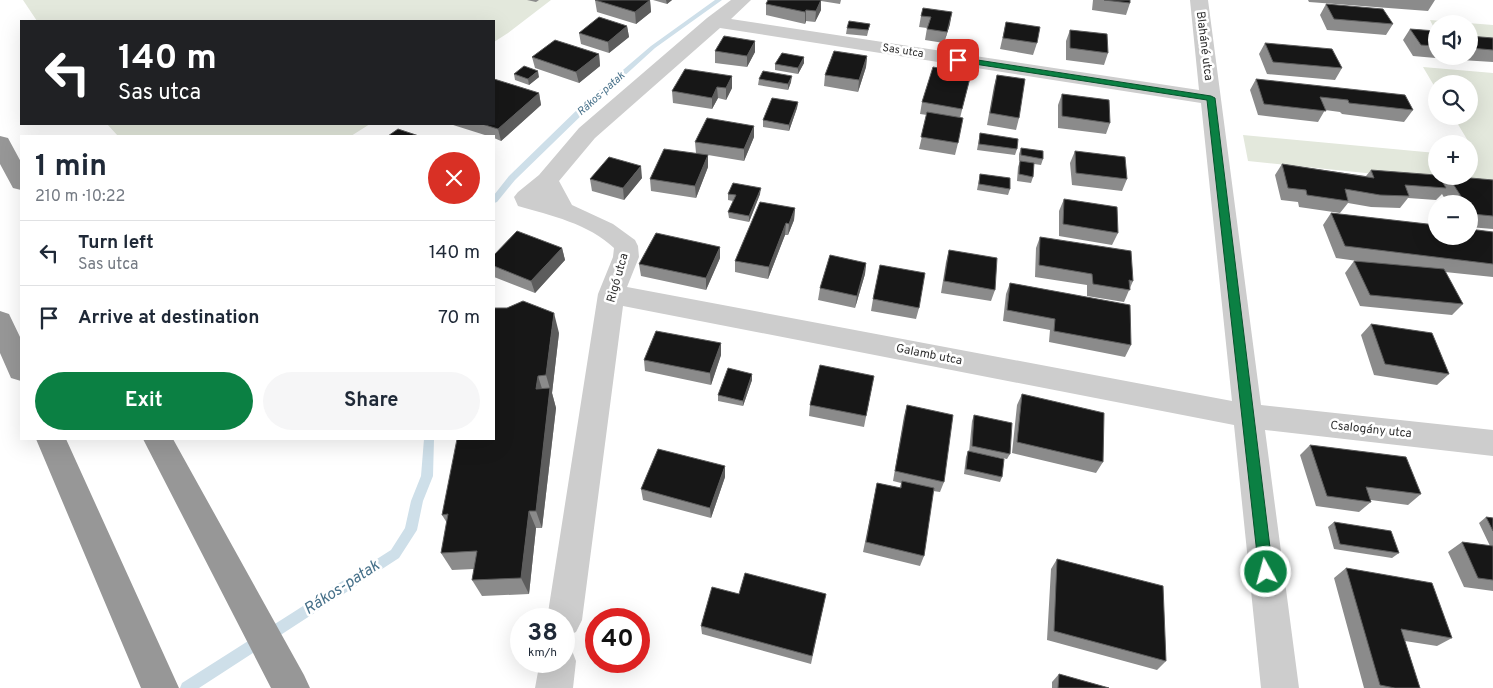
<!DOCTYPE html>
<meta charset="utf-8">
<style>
body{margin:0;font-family:Overpass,sans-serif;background:#f6f6f7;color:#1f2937;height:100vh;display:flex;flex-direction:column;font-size:19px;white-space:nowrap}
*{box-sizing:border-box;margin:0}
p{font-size:16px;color:#747a83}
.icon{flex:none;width:28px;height:28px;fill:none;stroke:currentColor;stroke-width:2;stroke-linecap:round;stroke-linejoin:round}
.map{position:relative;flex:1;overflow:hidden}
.panel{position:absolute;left:20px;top:135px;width:475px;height:305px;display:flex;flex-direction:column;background:#fff;border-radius:0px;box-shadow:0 5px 20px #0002}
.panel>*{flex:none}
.top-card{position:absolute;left:20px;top:20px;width:475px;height:105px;border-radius:0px;box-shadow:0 5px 20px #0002;background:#202124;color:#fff;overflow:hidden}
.buttons{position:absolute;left:1428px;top:15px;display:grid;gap:10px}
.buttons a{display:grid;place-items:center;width:50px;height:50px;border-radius:50%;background:#fff;box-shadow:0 5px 20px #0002;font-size:25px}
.speed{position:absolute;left:510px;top:608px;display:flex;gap:10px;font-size:25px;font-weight:700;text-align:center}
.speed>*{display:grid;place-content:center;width:65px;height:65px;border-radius:50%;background:#fff;box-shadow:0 5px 20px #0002;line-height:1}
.speed small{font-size:12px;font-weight:400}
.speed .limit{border:8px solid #d22;background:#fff;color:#111}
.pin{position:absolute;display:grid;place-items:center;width:42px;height:42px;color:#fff;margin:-21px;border-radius:10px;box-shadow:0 2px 8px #0006}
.me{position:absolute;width:55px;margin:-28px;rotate:353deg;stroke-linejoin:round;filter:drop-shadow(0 0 4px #0008)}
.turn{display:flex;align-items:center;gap:18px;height:105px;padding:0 15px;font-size:22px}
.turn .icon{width:65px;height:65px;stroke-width:2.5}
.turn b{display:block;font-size:35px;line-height:42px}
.round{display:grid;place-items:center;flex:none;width:52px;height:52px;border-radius:26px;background:#f6f6f7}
.head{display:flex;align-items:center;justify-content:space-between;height:85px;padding:0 15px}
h1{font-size:30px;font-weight:700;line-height:38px}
.primary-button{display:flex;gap:10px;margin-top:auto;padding:10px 15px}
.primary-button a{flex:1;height:58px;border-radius:30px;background:#0b8043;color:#fff;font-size:20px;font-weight:700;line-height:58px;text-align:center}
.primary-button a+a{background:#f6f6f7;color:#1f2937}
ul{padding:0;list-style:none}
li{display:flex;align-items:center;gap:15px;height:65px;padding:0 15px;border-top:1px solid #e0e1e3}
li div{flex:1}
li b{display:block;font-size:19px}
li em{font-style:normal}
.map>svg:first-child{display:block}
.green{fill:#e3e8dc}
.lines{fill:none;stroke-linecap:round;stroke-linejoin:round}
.stream{fill:#cedfe9;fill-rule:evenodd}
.minor{fill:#cdcdcd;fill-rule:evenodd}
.highway{fill:#979797;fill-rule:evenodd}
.wall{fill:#8b8b8b}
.shaded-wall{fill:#5d5d5d}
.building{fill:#171717;stroke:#5d5d5d}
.route{fill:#0b8043;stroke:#07532c}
.labels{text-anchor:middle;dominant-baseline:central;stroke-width:5;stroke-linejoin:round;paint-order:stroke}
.far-street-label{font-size:11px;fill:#303030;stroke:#fff}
.far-water-label{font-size:11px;font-style:italic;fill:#467089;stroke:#fff}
.street-label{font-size:12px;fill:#303030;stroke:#fff}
.near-water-label{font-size:16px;font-style:italic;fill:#467089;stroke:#fff}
</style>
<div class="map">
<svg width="1493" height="688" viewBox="0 0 1493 688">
<rect width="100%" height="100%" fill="#fff"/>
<path class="green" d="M23 0H551L508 33 494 42V21H37Z
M1430 20 1493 25V44L1469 42V24H1436V32Z
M1423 67 1493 73V186L1248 161 1243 135 1436 153V176H1469V156H1477L1453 116H1469V84H1436V89Z
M107 124H370L351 136H118Z"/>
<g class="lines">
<path class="stream" d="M715 0H722L655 48 588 109 515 180 497 202 494 203V195L509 176 582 105 651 46Z
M424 439H434L433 476 423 501 417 530 399 558 199 688H180L182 683 391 550 405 528 411 501 421 476Z"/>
<path class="minor" d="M731 0H751L731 19 1199 90 1190 0H1208L1261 405 1493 430V456L1265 430 1299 688H1261L1234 425 623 306 582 620 576 632 564 637V619H547L598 294 613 257 614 248C589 224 550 215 518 206L514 197 518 192 539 175 579 128 707 18ZM720 28 1201 103 1232 401 627 287 639 257 638 246 635 240 613 224 572 205 559 181 595 138Z
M564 645 571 648 576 661 573 688H535L540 661H564Z"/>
<path class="highway" d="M0 136 8 138 21 162V190L13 188 0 164Z
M0 311 9 314 21 339V381L11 378 0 353Z
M36 439H66L179 688H141Z
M143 439H173L304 675 310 688H271Z"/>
</g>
<path class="wall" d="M527 0H539L536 2Z
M595 0H650L651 12 636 24 597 12Z
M653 0H672L667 4Z
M768 0H841L840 4 821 1V10L815 22 806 21 805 24 766 15V4Z
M1093 0H1130V3L1126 15 1092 10Z
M1308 0H1435L1428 11 1309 2Z
M1326 4 1393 24 1386 35 1327 30 1320 15Z
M923 8 950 24 944 43 925 40 927 28 919 27 921 16Z
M1006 22 1037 43 1033 55 1000 49Z
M870 24 867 36 846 34 847 28Z
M627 26 629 37 609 53 581 44 579 33Z
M1410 29 1436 31V56H1449L1447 59 1413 56 1403 40Z
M1070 30 1108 53 1104 65 1066 60V41Z
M1469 36 1493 38V62L1461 60 1459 56H1469Z
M1265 43 1342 68 1335 80 1267 74 1259 54Z
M715 51 755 52 747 67 715 63Z
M599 54 600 66 579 83 535 68 532 57Z
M867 56 866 67 858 92 824 86 825 75Z
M804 63 798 74 775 70V64Z
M514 74 539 77 529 85 515 80Z
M971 74 960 118 958 143 955 155 919 149 927 115 920 114 922 102Z
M997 75 1019 118 1016 130 987 125 994 86Z
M732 76V88L726 100 718 98 712 109 673 103 672 91Z
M759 79 791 82 788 90 758 85Z
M1256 79 1413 110 1404 122 1342 114 1340 112 1325 110 1318 122 1258 115 1250 90Z
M539 93 541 105 501 141 494 138V136H488L450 124H494Z
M1062 94 1110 123 1106 134 1058 128V105Z
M798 102 797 108 789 131 763 127V120Z
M980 133 1017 149 1015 155 977 150Z
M754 137 744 161 708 155V167L696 198 651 191 650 179 696 153 695 142Z
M1021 148 1043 159 1041 165 1034 164 1033 177 1031 183 1017 181 1018 167 1020 161H1019V154Z
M1075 151 1127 179 1122 191 1072 185 1070 163Z
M1282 164 1366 176 1371 170 1443 183 1448 176 1493 180V229L1469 227V204H1448L1442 194 1436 200 1408 198 1400 208 1371 207 1348 203 1340 213 1299 207 1298 202 1281 200 1275 175Z
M980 174 1010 189 1008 195 977 190Z
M642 178 624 200 592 191 590 179Z
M728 194H760L749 222 729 218 728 212 733 201 728 200Z
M1064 199 1118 233 1112 245 1059 236V211Z
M795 208 794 220 788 235H785L768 279 735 272V261Z
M1331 213 1493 232V277L1445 272 1463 304 1452 315 1360 306 1345 273 1354 261 1372 263 1336 258 1323 225Z
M1040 237 1133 281 1124 302 1087 296V285L1035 277 1036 248Z
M562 248 565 260 535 293 494 277V255Z
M949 250 995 290 991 301 941 293 946 262Z
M720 258 706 290 641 276 639 264Z
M866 263 865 274 855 308 818 300 820 288Z
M1010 283 1131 345 1125 357 1049 342 1050 330 1003 321 1006 294Z
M873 299 919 308 916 319 871 311Z
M1371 324 1449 374 1437 385 1374 375 1361 335Z
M559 333 552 393 556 408 542 528H536L529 594 482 596 472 580 474 569 452 570 441 553 447 523 442 515Z
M721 343V355L711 385 645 371 644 360Z
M752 374V380L743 406 718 401V395Z
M874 376 864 427 809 416 810 405Z
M1022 394 1103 462 1096 473 1012 453 1017 405Z
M907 405 944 482 940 492 933 491 924 556 920 566 863 552 877 483 900 488 901 483 893 481 904 416Z
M974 415 1010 454 1007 459 969 452 972 421Z
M1310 445 1421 494 1408 505 1371 500V502L1359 512 1316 506 1300 455Z
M968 451 1002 477 1000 482 964 474 966 457Z
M725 477 711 518 643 500 641 489Z
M1486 517 1493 518V591L1464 587 1448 552 1462 542 1490 546 1479 523Z
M1334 522 1399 553 1392 558 1334 549 1328 527Z
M1057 559 1166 661 1157 670 1047 640 1051 569Z
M1346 568 1452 638 1437 646 1405 641 1420 688H1364L1334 578Z
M739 594H826L811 664 702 634 701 626Z
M1059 674 1109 688H1052V682Z"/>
<path class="shaded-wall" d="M650 0 651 12 636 24 635 12Z
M666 0H672L667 4Z
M821 0V10L815 22 816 11Z
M806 10V21L805 24V12Z
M952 12 950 24 944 43 947 32Z
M627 26 629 37 609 53 608 42Z
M755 41V52L747 67V56Z
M599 54 600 66 579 83 576 72Z
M867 56 866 67 858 92 859 80Z
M804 57V63L798 74V68Z
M538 71 539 77 529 85 528 79Z
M732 76V88L726 100V88Z
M792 76 791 82 788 90V84Z
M717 87 718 98 712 109V98Z
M539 93 541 105 501 141 498 129Z
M798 102 797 108 789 131V125Z
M754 126V137L744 161V149Z
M708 155V167L696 198 695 186Z
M641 166 642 178 624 200 623 188Z
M761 188 760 194 749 222V216Z
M795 208 794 220 788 235 789 224Z
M786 223 785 235 768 279 769 267Z
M720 247V258L706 290V278Z
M562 248 565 260 535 293 531 281Z
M866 263 865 274 855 308 857 296Z
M554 313 559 333 552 393 556 408 542 528 536 511 550 389 546 375Z
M721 343V355L711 385 710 373Z
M752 374V380L743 406V401Z
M538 376 544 395 536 389Z
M725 466V477L711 518 710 508Z
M529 511 536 528 529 594 521 578Z"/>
<path class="building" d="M595 0H650L635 12Z
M768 0H821L816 11 806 10 805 12 766 4Z
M1104 0H1130V3Z
M1326 4 1383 9 1393 24 1334 19Z
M923 8 952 12 947 32 927 29 931 17 921 16Z
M599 17 627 26 608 42 579 33Z
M849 21 870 24 868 30 847 28Z
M1006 22 1040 27 1037 43 1003 38Z
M1410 29 1436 31V46L1421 45Z
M1070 30 1107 34 1108 53 1070 48Z
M724 36 755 41 747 56 715 51Z
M1469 36 1493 38V50L1470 48 1469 47Z
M555 40 599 54 576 72 532 57Z
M1265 43 1332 49 1342 68 1273 62Z
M834 51 867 56 859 80 825 75Z
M782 53 804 57 798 68 775 64Z
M524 66 538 71 528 79 514 74Z
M933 67 971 74 962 109 922 102Z
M685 69 732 76 726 88 717 87 712 98 672 91Z
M763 71 792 76 788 84 759 79Z
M997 75 1025 79 1019 118 990 113Z
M494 79 539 93 498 129 482 124H494Z
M1256 79 1405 95 1413 110 1349 103 1348 100 1320 97 1326 111 1264 104Z
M1062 94 1109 100 1110 123 1062 116Z
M772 98 798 102 789 125 763 120Z
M927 112 963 118 958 143 921 137Z
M707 118 754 126 744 149 695 142Z
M398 129 419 136H388Z
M980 133 1018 139 1017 149 979 144Z
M1021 148 1043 151V159L1021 155Z
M664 149 708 155 695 186 650 179Z
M1075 151 1125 157 1127 179 1076 173Z
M609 157 641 166 623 188 590 179Z
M1020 161 1034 163 1033 177 1019 174Z
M1282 164 1374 178 1371 170 1436 175V176H1439L1446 188 1405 185 1409 196 1380 195 1345 189 1348 201 1307 195 1306 190 1288 188Z
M980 174 1010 178V189L979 184Z
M1448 176 1493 180V216L1472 214 1469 208V204H1466Z
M733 183 761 188 749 216 728 212 736 195 728 194Z
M1064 199 1117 207 1118 233 1063 224Z
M760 202 795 208 789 224 786 223 769 267 735 261Z
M1331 213 1436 225V236H1469V229L1493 232V264L1345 246Z
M517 231 562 248 531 281 494 266V255Z
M656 233 720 247 706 278 639 264Z
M1040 237 1131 251 1133 281 1129 280 1130 290 1093 284 1092 274 1039 265Z
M949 250 997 258 995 290 944 281Z
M830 255 866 263 857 296 820 288Z
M1354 261 1444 269 1463 304 1370 295Z
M880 265 925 273 919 308 873 299Z
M1010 283 1130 305 1131 345 1054 331 1055 319 1007 310Z
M523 301 554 313 546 375 538 376 536 389 550 388 536 511H529L521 578 472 580 477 551 441 553 448 514 442 515 457 439H494V308H507Z
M1371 324 1432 333 1449 374 1385 364Z
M656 331 721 343 710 373 644 360Z
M820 365 874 376 866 416 810 405Z
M728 368 752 374 743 401 718 395Z
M1022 394 1104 413 1103 462 1017 442Z
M907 405 953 415 944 482 895 471Z
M974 415 1012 423 1010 454 972 446Z
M1310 445 1406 457 1421 494 1366 487 1371 502 1327 496Z
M658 449 725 466 710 508 641 489Z
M968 451 1004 459 1002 477 966 469Z
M902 481 934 488 924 556 866 542 877 483 901 488Z
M1486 517 1493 518V531Z
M1334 522 1391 531 1399 553 1340 544Z
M1462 542 1493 546V580L1478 578Z
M1057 559 1163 586 1166 661 1054 631Z
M1346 568 1432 583 1452 638 1401 629 1420 688H1395L1380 685Z
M745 573 826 594 812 656 701 626 712 587 739 594Z
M1059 674 1109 688H1058Z"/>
<path class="route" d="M958 57 1211 96 1215 98 1273 572 1271 576 1266 578 1261 576 1259 572 1207 100 955 61 954 60Z"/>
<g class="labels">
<g class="far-street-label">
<text transform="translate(903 51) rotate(9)">Sas utca</text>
</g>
<g class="far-water-label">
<text transform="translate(601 94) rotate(-42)">Rákos-patak</text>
</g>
<g class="street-label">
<text transform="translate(1204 46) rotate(83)">Blaháné utca</text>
<text transform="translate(618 278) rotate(-74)">Rigó utca</text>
<text transform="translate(929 355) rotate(11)">Galamb utca</text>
<text transform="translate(1371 430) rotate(6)">Csalogány utca</text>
</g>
<g class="near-water-label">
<text transform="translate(342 588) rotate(-33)">Rákos-patak</text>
</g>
</g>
</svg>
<div class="buttons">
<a><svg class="icon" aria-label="sound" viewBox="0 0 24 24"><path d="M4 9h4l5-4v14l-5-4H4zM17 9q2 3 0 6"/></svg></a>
<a><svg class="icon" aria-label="search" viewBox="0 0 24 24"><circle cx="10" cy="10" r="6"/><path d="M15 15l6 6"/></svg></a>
<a>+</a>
<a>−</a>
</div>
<div class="speed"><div>38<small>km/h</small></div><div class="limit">40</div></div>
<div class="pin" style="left:958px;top:60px;background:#d93025"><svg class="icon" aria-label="arrive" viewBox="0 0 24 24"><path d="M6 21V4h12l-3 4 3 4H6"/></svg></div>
<svg class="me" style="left:1266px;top:572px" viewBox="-20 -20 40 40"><circle r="17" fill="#0b8043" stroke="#fff" stroke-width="3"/><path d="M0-11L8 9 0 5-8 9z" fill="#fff"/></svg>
<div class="top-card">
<div class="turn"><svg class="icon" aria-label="left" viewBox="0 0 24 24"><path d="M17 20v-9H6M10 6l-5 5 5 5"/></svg><div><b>140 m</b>Sas utca</div></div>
</div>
<section class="panel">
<div class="head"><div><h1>1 min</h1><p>210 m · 10:22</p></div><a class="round" style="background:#d93025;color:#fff"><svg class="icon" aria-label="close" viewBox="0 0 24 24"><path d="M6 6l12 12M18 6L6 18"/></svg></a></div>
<ul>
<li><svg class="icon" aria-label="left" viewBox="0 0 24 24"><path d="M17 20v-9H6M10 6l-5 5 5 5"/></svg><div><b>Turn left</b><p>Sas utca</p></div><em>140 m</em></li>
<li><svg class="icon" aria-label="arrive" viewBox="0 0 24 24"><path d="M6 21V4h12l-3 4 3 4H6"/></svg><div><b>Arrive at destination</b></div><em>70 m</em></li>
</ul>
<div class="primary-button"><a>Exit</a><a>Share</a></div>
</section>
</div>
